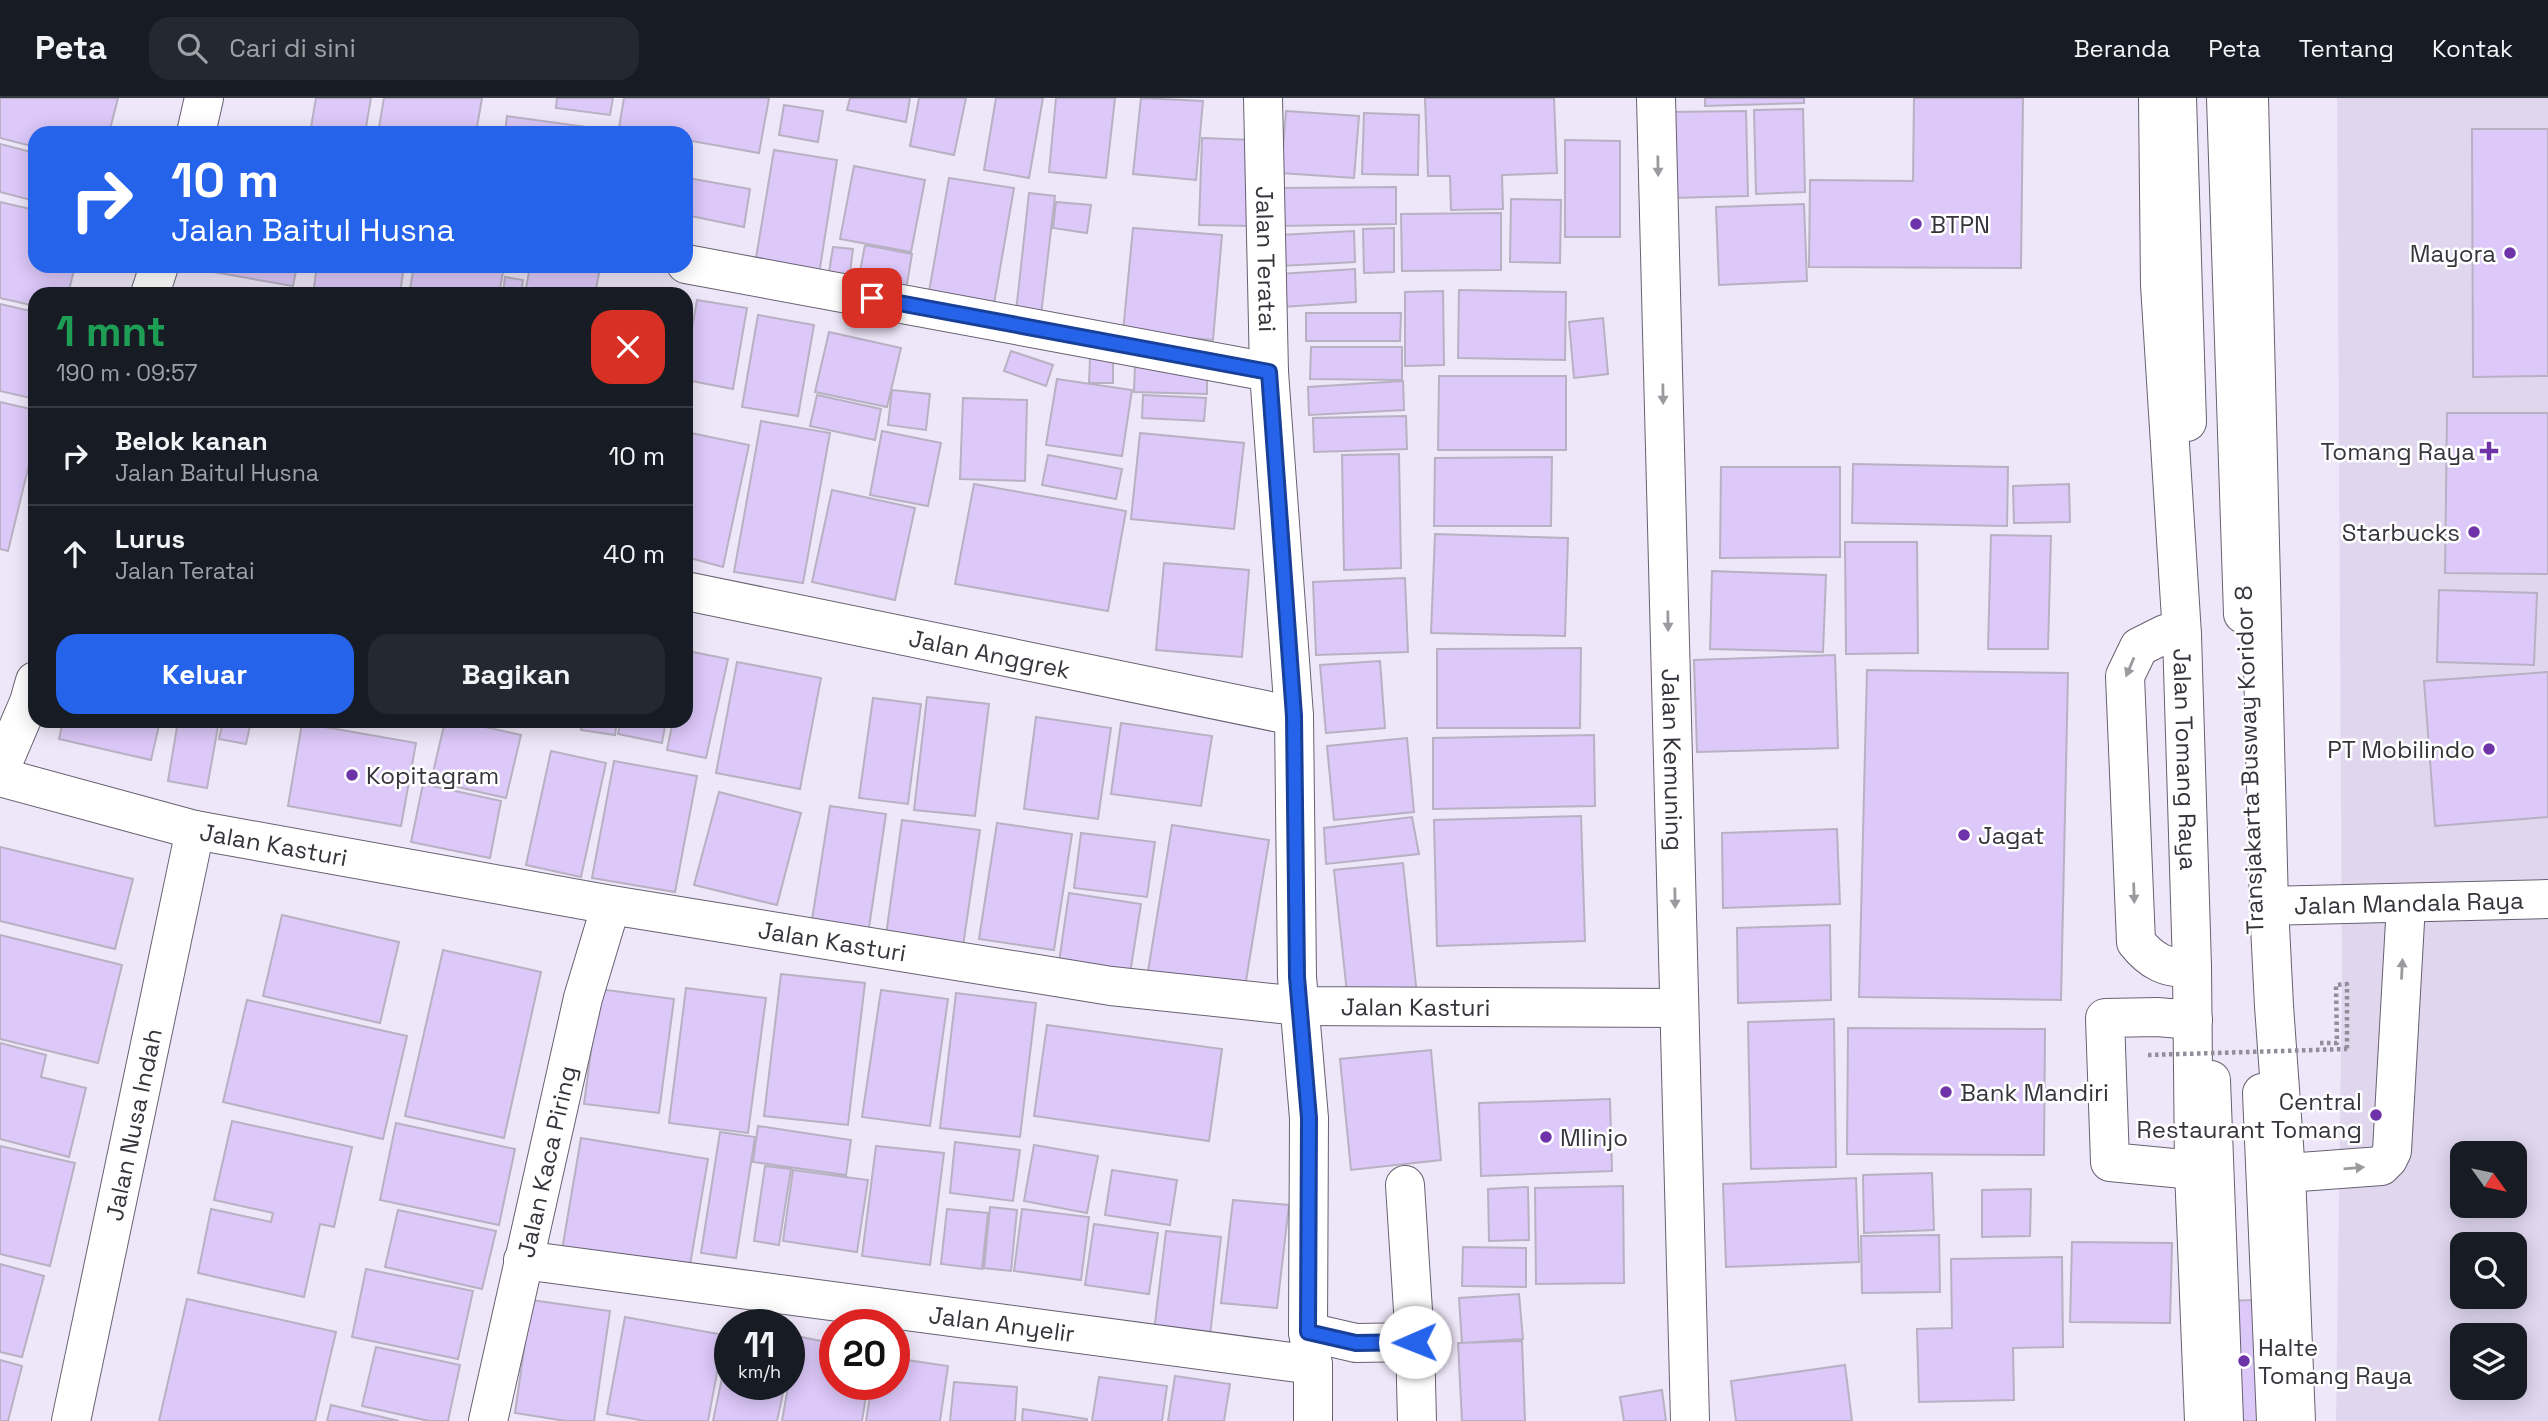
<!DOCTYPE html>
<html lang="id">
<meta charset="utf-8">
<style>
body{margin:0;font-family:"Space Grotesk",sans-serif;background:#242831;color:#f1f3f6;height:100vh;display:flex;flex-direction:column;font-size:26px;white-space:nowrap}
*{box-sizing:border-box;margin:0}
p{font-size:23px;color:#9ea1a6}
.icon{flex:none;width:38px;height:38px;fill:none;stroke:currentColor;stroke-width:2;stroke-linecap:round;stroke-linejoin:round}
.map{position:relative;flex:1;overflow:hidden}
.side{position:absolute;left:28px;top:189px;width:665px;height:441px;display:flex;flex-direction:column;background:#171b24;border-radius:21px;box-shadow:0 4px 18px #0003}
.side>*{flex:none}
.hud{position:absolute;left:28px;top:28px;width:665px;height:147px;border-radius:21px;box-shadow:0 4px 18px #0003;background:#2563eb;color:#fff;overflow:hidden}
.needle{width:46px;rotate:123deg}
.tools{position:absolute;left:2450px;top:1043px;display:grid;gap:14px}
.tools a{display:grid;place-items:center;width:77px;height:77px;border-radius:14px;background:#171b24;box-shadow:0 4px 18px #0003;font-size:35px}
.speed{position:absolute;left:714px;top:1211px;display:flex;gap:14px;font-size:35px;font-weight:700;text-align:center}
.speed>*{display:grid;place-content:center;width:91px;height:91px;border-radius:50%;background:#171b24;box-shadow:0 4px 18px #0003;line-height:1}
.speed small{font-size:18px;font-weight:400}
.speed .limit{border:10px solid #d22;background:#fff;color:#111}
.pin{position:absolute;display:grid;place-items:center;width:60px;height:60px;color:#fff;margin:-30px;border-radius:14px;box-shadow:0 4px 10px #0006}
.me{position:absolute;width:77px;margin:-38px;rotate:269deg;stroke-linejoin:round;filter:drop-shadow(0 0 5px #0008)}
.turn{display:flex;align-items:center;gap:24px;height:147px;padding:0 28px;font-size:32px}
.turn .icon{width:91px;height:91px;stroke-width:2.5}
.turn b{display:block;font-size:49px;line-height:60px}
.round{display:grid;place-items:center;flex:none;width:74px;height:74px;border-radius:21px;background:#242831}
.headline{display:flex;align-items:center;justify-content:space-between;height:119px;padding:0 28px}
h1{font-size:42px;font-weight:800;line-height:52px;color:#1e9e55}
.button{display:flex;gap:14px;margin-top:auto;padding:14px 28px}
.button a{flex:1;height:80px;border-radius:21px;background:#2563eb;color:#fff;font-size:28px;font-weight:800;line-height:80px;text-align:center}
.button a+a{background:#242831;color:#f1f3f6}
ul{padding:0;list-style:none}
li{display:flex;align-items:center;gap:21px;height:98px;padding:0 28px;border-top:2px solid #363941}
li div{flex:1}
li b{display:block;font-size:26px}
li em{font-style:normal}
header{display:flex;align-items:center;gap:42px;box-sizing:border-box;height:98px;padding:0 35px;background:#171b24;border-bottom:2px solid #363941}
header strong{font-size:33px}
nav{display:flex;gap:38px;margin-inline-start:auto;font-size:24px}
.search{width:490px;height:63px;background:#242831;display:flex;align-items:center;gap:18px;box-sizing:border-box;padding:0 24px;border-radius:21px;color:#9ea1a6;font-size:26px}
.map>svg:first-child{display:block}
.built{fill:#e0d7ef;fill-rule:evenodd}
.building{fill:#dcc8f9;stroke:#b8b1c2;stroke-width:2}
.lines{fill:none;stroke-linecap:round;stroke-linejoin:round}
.minor-casing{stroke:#676170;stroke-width:40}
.major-casing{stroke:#676170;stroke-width:40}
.path{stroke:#918d99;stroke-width:4.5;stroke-dasharray:3.5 3.5;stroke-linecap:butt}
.minor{stroke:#fff;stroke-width:38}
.major{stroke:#fff;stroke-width:38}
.path-bridge{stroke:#918d99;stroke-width:4.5;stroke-dasharray:3.5 3.5;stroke-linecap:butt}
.oneway{fill:#9b9a9e}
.route-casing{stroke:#184099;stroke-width:18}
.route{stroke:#2563eb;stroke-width:12}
.poi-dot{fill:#6f33a9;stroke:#fff;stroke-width:2.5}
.labels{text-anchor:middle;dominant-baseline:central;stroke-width:5;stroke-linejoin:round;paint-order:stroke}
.poi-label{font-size:24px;fill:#37353c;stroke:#fff;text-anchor:start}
.street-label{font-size:24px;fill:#37353c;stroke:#fff}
</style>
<header>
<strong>Peta</strong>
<div class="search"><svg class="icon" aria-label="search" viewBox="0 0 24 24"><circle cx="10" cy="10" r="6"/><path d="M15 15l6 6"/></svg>Cari di sini</div>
<nav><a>Beranda</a><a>Peta</a><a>Tentang</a><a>Kontak</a></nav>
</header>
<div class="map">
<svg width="2548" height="1323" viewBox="0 0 2548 1323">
<rect width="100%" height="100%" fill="#eee7f9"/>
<path class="built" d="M2337 0H2548V1323H2336L2342 880ZM2462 1055H2515V1108H2462ZM2462 1146H2515V1199H2462ZM2462 1237H2515V1290H2462Z"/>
<path class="building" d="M0 0H118L109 35H35V49L0 40Z
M316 0H371L365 35H310Z
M384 0H482L476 35H378Z
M557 0H613L610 17 556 10Z
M624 0H769L759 55 686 42V35H648L619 30Z
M850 0H910L906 24 847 12Z
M919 0H966L954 57 910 48Z
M996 0H1043L1029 80 984 72Z
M1056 0H1115L1106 80 1049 74Z
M1141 0 1203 3 1196 82 1133 76Z
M1425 0H1554L1557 75 1502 77 1503 111 1451 112 1450 78H1428Z
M1705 0H1804V5L1705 8Z
M1914 0H2023L2021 170 1809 169 1810 82 1913 83Z
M784 7 823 13 818 44 779 37Z
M1803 11 1805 94 1756 96 1754 12Z
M1286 13 1359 18 1354 80 1281 75Z
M1746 13 1748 98 1670 100 1668 14Z
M1364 15 1419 17 1418 77 1362 76Z
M507 18 609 32V35H505Z
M2472 31H2548V278L2473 279Z
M1202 40 1253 42 1251 128 1199 127Z
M1565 42 1620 43V139H1565Z
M0 46 35 55V103L0 94Z
M774 52 837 62 819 176 755 166Z
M854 68 925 82 911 154 840 141Z
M688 80 750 91 744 129 686 117Z
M949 80 1014 90 992 217 927 205Z
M1396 89V126L1279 128V90Z
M1029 95 1055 98 1041 217 1016 214Z
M1511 101 1561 102 1560 165 1510 164Z
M0 104 35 112V168H75L68 196H35V208L0 200Z
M1056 104 1091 107 1087 135 1053 130Z
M1804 106 1807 183 1719 187 1716 109Z
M1501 115V172L1402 173 1401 116Z
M1133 130 1222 137 1213 242 1123 234Z
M1394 130V174L1364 175 1363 131Z
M1354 133 1355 164 1281 168 1280 137Z
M865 147 912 156 904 203 856 195Z
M833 149 853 151 848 190 827 187Z
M202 168H297L293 188 202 172Z
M317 168H404L400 196H313Z
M414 168H504L499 196H409Z
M530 168H585L600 170 595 196H525Z
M1355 171 1356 204 1282 209 1280 176Z
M505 179 523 182 521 196H503Z
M626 190 658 196H625Z
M1459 192 1566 194 1565 262 1458 260Z
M1443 193 1444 267 1405 268V194Z
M697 202 747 210 733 291 686 282V264Z
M0 206 35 214V301L0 293Z
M1306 215H1401L1400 243H1306Z
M758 217 814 227 798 318 742 309Z
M1603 220 1608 276 1574 280 1569 224Z
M829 234 901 250 887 309 815 294Z
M1311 249H1402V282L1310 281Z
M1011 253 1053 267 1046 288 1004 273Z
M1090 260H1113V285H1089Z
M1135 266 1207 267V296L1134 294Z
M1439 278H1566V352H1438Z
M1057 281 1132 292 1122 358 1046 347Z
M1403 283 1404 312 1309 317 1308 289Z
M892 292 930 296 926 332 888 327Z
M817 297 881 311 875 342 810 328Z
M1143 297 1206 300 1204 323 1142 320Z
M963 300 1027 302 1025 383 960 381Z
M0 304 35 312V342L8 453 0 451Z
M2447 315H2548V476L2445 475Z
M1406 318 1407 351 1314 354 1313 320Z
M761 323 830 335 803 485 734 474Z
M882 333 941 345 928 408 870 397Z
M686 334 749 347 723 469 686 459Z
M1140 335 1244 345 1234 431 1131 421Z
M1399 356 1401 470 1344 472 1342 357Z
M1048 357 1122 371 1116 401 1042 387Z
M1552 359 1551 428H1434L1435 360Z
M1853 366 2008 369 2007 428 1852 425Z
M1721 369H1840V459L1720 460Z
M974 386 1126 413 1108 513 955 486Z
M2069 386 2070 424 2014 425 2013 388Z
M832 392 915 410 895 502 812 484Z
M1435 436 1568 440 1565 538 1431 535Z
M1991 437 2051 438 2048 551H1988Z
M1845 444H1917L1918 555 1846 556Z
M1164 465 1249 472 1242 559 1156 552Z
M1712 473 1826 477 1823 554 1710 551Z
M1405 480 1408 554 1316 557 1313 484Z
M2439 492 2537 495 2534 567 2437 564Z
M1581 550 1580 630H1437V551Z
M688 553 728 561 706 660 667 652 673 623H686V564Z
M1835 557 1838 650 1697 654 1694 562Z
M1380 563 1385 630 1326 635 1320 567Z
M737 564 821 580 800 691 716 675Z
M1867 572 2068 575 2061 902 1859 899Z
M2548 574V719L2435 728 2424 583Z
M927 599 989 606 975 718 914 712Z
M873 600 921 606 908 706 859 700Z
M1036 619 1111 630 1098 721 1024 711Z
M63 623H160L151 662 59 641Z
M178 623H219L207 690 168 683Z
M223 623H251L246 646 219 641Z
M445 623H458L521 637 506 700 431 683Z
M582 623H617L615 637 581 632Z
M621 623H666L662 645 618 636Z
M302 625 416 645 401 728 288 708Z
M1121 625 1212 638 1201 708 1111 696Z
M1594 637 1595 708 1433 711V640Z
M1407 640 1414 714 1334 722 1327 648Z
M551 653 606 665 581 779 526 767Z
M614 663 697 678 675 794 592 780Z
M423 686 501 703 490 760 411 744Z
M719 694 801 715 777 807 694 787Z
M830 708 886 716 868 836 811 828Z
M1581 718 1585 843 1437 848 1434 722Z
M1412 719 1419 756 1326 766 1324 730Z
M902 722 980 732 963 848 886 837Z
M997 725 1072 736 1054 852 979 841Z
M1172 727 1269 742 1245 889 1148 873Z
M1837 731 1840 806 1723 810 1722 735Z
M1081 735 1155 744 1147 799 1074 790Z
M0 749 133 781 115 851 0 823Z
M1403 765 1417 897 1348 905 1334 772Z
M1069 795 1141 806 1128 888 1057 878Z
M282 817 399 844 380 925 263 898Z
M1830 827 1831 902 1738 905 1737 830Z
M0 837 122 867 98 965 0 941Z
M443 852 541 874 504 1040 405 1018Z
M781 876 865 885 848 1027 764 1018Z
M686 890 766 900 748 1035 669 1025Z
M599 891 674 901 659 1015 584 1006Z
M881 892 948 901 930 1028 862 1019Z
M956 895 1036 905 1020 1039 940 1030Z
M247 902 407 938 383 1041 223 1004Z
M1834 921 1836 1069 1751 1071 1748 924Z
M1047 927 1222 951 1209 1043 1034 1018Z
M1848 930 2045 931 2044 1057 1847 1056Z
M0 945 46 957 41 979 86 990 69 1059 0 1041Z
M1431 952 1441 1062 1351 1072 1340 961Z
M1610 1001 1612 1073 1481 1078 1479 1005Z
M232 1023 352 1049 334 1129 320 1126 304 1199 198 1175 211 1111 271 1124 273 1115 214 1102Z
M396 1025 515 1051 499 1127 380 1102Z
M758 1028 851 1042 846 1077 753 1064Z
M720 1034 755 1039 736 1160 701 1155Z
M581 1040 708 1061 689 1173 562 1152Z
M955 1044 1020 1052 1013 1103 950 1095Z
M1034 1047 1098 1058 1087 1115 1024 1103Z
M0 1048 75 1065 50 1168 0 1156Z
M876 1048 944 1055 930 1167 862 1158Z
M765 1068 791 1071 779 1147 754 1143Z
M793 1072 868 1082 857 1154 783 1143Z
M1112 1072 1177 1082 1170 1127 1105 1117Z
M1932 1075 1934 1132 1864 1135 1863 1077Z
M1856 1080 1859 1164 1726 1169 1723 1086Z
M1623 1088 1624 1185 1536 1186 1535 1090Z
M1528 1089 1529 1142 1489 1143 1488 1091Z
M2031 1091 2030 1138 1982 1139V1092Z
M1233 1102 1289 1107 1277 1210 1221 1205Z
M990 1109 1017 1112 1011 1173 984 1170Z
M947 1111 988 1115 982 1171 941 1166Z
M1022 1111 1089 1119 1081 1182 1014 1173Z
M398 1112 496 1133 482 1191 385 1169Z
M1094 1126 1158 1135 1149 1196 1085 1187Z
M1166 1133 1221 1139 1209 1247 1153 1242Z
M1939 1137 1940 1194 1862 1195 1861 1138Z
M2072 1144 2172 1145 2170 1225 2070 1224Z
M1463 1149 1526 1150V1189L1462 1188Z
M2062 1159 2063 1249 2013 1250 2014 1302 1919 1304 1917 1231 1952 1230 1951 1161Z
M0 1166 44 1178 22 1259 0 1254Z
M366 1171 473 1193 458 1261 352 1239Z
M1519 1196 1523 1241 1462 1245 1459 1200Z
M187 1201 336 1234 315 1323H159Z
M531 1202 610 1213 594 1323H566L515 1315Z
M2254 1202 2261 1323H2235L2228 1203Z
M625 1219 724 1237 708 1323H645L607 1316Z
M797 1238 835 1246V1286H868L862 1323H782Z
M730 1242V1286H785L777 1323H713Z
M1522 1243 1525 1323H1462L1458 1245Z
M376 1249 460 1267 448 1323H429L362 1308Z
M894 1260 948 1268 940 1323H866L872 1286H894Z
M0 1262 22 1268 8 1323H0Z
M1845 1267 1852 1323H1736L1731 1283Z
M1175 1278 1230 1286 1224 1323H1168Z
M1099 1279 1167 1288 1162 1323H1092Z
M954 1284 1017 1289 1015 1323H950Z
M1662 1292 1666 1323H1624L1620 1299Z
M331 1307 399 1323H327Z
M1023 1311 1087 1321V1323H1022Z"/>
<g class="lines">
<g class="minor-casing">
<g id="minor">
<path id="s1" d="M1263 0 1269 274 1294 618 1297 879 1309 1020 1308 1234 1313 1267V1323"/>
<path id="s2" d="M1656 0 1690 1323"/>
<path d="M2177 0 2187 324"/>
<path d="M2226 0 2243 516"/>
<path d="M196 35 204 0"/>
<path d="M686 166 1269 274"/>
<path d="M150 196 159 168"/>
<path id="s3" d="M686 493 1294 618"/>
<path d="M2182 537 2165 536 2139 549 2125 578 2136 844C2151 863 2167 872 2192 869"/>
<path d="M0 672 29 604 35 583"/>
<path id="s4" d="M0 679 195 732 611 807 1111 888 1300 908 1678 910"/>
<path id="s5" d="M2269 808 2548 801"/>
<path d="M2193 922 2157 919 2105 920 2110 1064 2194 1072"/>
<path d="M2211 982 2224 1323"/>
<path d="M2262 995 2276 1323"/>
<path d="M2286 1075 2381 1068 2388 1061 2392 1053 2406 806"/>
<path d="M1405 1087 1415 1244 1417 1323"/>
<path id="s6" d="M523 1162 1313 1267"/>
<path d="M1308 1234 1356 1245 1415 1244"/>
<path id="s7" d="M71 1323 195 732"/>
<path id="s8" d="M488 1323 583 900 611 807"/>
</g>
</g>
<g class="major-casing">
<g id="major">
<path id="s9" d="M2158 0 2160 187 2182 537 2192 869 2194 1072 2204 1323"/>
<path d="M2249 0 2269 808 2274 908 2286 1075 2296 1323"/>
</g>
</g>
<path class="path" d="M2320 945H2337L2336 887 2347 886V951"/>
<use href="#minor" class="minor"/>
<use href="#major" class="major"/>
<path class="path-bridge" d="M2148 957 2347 951"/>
</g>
<defs><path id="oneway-solid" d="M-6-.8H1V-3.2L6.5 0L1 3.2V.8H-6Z" transform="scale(1.75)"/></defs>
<g class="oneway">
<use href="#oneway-solid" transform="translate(1658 68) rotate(89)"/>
<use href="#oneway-solid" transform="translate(1663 296) rotate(89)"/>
<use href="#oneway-solid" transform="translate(1668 523) rotate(89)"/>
<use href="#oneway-solid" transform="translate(2130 569) rotate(113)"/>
<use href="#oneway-solid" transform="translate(2134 795) rotate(88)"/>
<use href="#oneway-solid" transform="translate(1675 800) rotate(89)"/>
<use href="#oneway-solid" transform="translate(2402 871) rotate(-87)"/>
<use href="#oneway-solid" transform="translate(2354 1070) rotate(-5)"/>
</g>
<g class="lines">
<g class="route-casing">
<path id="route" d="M872 200 1269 274 1294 618 1297 879 1309 1020 1308 1234 1356 1245 1415 1244"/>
</g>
<use href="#route" class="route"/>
</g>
<g class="poi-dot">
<circle cx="1916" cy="126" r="7"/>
<circle cx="2510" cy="155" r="7"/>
<path d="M2485.5 342.5h7v7h7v7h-7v7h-7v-7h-7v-7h7z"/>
<circle cx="2474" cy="434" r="7"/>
<circle cx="2489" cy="651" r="7"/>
<circle cx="352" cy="677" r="7"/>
<circle cx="1964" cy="737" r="7"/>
<circle cx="1946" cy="994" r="7"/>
<circle cx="2376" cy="1017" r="7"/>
<circle cx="1546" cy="1039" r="7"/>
<circle cx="2244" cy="1263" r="7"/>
</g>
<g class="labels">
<g class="poi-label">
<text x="1930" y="126">BTPN</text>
<text x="2496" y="155" text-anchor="end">Mayora</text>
<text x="2475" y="353" text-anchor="end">Tomang Raya</text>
<text x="2460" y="434" text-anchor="end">Starbucks</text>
<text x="2475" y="651" text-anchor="end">PT Mobilindo</text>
<text x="366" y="677">Kopitagram</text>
<text x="1978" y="737">Jagat</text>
<text x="1960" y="994">Bank Mandiri</text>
<text x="2362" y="1003" text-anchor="end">Central<tspan x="2362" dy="28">Restaurant Tomang</tspan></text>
<text x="1560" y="1039">Mlinjo</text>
<text x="2258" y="1249">Halte<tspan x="2258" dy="28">Tomang Raya</tspan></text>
</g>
<g class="street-label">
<text stroke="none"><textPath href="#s1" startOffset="161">Jalan Teratai</textPath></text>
<text stroke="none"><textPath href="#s3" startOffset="310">Jalan Anggrek</textPath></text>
<text stroke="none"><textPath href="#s9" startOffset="662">Jalan Tomang Raya</textPath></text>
<text stroke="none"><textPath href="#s2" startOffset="662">Jalan Kemuning</textPath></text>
<text transform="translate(2249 662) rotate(-92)">Transjakarta Busway Koridor 8</text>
<text stroke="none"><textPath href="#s4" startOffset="282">Jalan Kasturi</textPath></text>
<text stroke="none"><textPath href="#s5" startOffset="140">Jalan Mandala Raya</textPath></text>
<text stroke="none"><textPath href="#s4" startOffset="849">Jalan Kasturi</textPath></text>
<text stroke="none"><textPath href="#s4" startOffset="1437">Jalan Kasturi</textPath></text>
<text stroke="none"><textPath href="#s7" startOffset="303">Jalan Nusa Indah</textPath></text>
<text stroke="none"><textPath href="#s8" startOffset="266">Jalan Kaca Piring</textPath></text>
<text stroke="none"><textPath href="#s6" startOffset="483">Jalan Anyelir</textPath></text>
</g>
</g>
</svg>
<div class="tools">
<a><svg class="needle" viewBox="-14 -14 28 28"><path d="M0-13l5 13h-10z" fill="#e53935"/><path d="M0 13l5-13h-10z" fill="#9ea1a6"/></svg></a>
<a><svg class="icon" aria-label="search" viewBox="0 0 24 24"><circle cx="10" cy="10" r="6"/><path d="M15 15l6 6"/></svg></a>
<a><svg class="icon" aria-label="layers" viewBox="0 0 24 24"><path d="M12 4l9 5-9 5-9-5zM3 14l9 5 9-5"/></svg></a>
</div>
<div class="speed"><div>11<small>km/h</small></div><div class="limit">20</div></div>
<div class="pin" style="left:872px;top:200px;background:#d93025"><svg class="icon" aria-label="arrive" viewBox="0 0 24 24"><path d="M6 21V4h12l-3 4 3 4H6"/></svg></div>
<svg class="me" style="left:1415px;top:1244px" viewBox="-20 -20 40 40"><circle r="19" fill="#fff"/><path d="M0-13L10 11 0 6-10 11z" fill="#2563eb"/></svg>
<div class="hud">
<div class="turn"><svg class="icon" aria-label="right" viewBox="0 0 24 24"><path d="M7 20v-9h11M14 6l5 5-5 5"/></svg><div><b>10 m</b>Jalan Baitul Husna</div></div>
</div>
<section class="side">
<div class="headline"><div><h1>1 mnt</h1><p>190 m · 09:57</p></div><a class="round" style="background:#d93025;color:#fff"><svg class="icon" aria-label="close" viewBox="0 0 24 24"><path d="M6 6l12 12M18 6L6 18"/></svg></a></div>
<ul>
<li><svg class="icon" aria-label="right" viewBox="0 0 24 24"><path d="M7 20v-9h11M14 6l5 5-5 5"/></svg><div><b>Belok kanan</b><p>Jalan Baitul Husna</p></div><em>10 m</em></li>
<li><svg class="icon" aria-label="ahead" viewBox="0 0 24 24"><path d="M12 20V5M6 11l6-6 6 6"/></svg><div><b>Lurus</b><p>Jalan Teratai</p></div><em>40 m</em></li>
</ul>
<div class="button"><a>Keluar</a><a>Bagikan</a></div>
</section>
</div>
